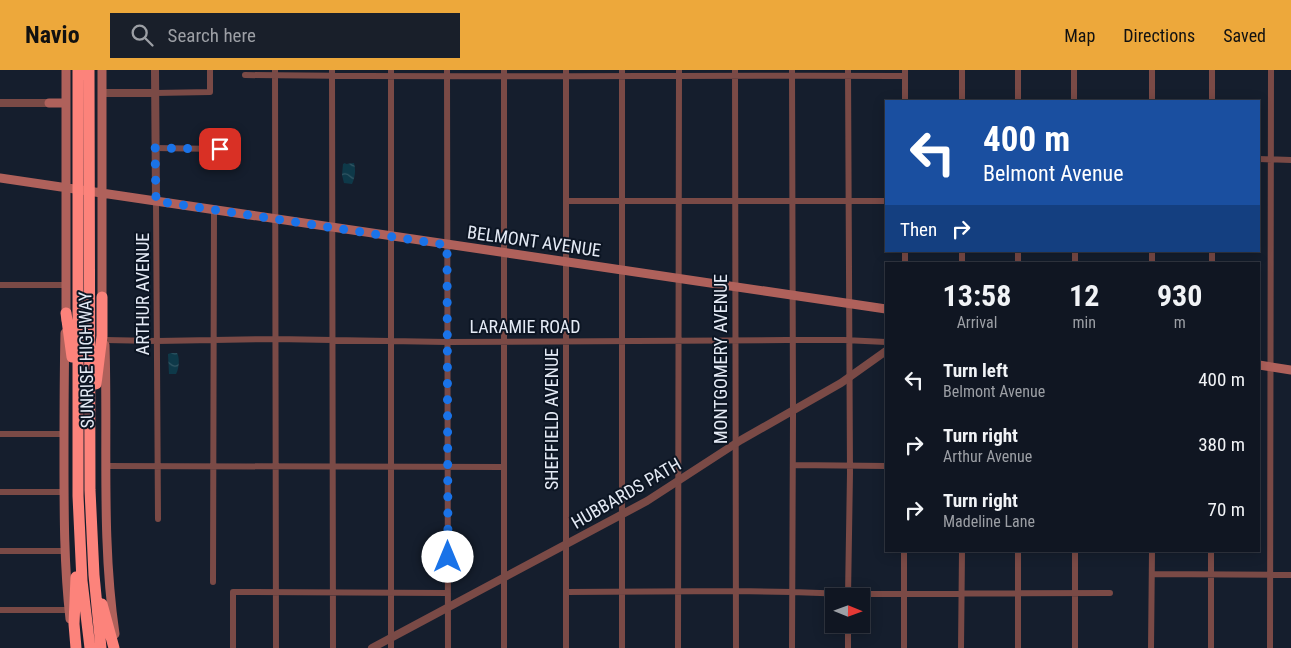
<!DOCTYPE html>
<style>
body{margin:0;font-family:"Roboto Condensed",sans-serif;background:#191f2a;color:#f1f3f6;height:100vh;display:flex;flex-direction:column;font-size:19px;white-space:nowrap}
*{box-sizing:border-box;margin:0}
p{font-size:16px;color:#9c9fa5}
.icon{flex:none;width:28px;height:28px;fill:none;stroke:currentColor;stroke-width:2;stroke-linecap:round;stroke-linejoin:round}
.map{position:relative;flex:1;overflow:hidden}
.drawer{position:absolute;left:885px;top:192px;width:375px;height:290px;display:flex;flex-direction:column;background:#101622;border-radius:0px;box-shadow:0 2px 12px #0003,0 0 0 1px #303540}
.drawer>*{flex:none}
.guide{position:absolute;left:885px;top:30px;width:375px;height:152px;border-radius:0px;box-shadow:0 2px 12px #0003,0 0 0 1px #303540;background:#1a4fa0;color:#fff;overflow:hidden}
.needle{width:32px;rotate:91deg}
.fabs{position:absolute;left:825px;top:518px;display:grid;gap:10px}
.fabs a{display:grid;place-items:center;width:45px;height:45px;border-radius:0px;background:#101622;box-shadow:0 2px 12px #0003,0 0 0 1px #303540;font-size:25px}
.pin{position:absolute;display:grid;place-items:center;width:42px;height:42px;color:#fff;margin:-21px;border-radius:10px;box-shadow:0 2px 8px #0006}
.me{position:absolute;width:55px;margin:-28px;rotate:0deg;stroke-linejoin:round;filter:drop-shadow(0 0 4px #0008)}
.turn{display:flex;align-items:center;gap:18px;height:105px;padding:0 15px;font-size:22px}
.turn .icon{width:65px;height:65px;stroke-width:2.5}
.turn b{display:block;font-size:35px;line-height:42px}
.then{display:flex;align-items:center;height:48px;padding:0 15px;background:#0003;gap:10px;font-size:19px}
.eta{display:flex;justify-content:space-evenly;align-items:center;height:85px;text-align:center}
.eta b{font-size:30px;font-weight:700;line-height:35px}
ul{padding:0;list-style:none}
li{display:flex;align-items:center;gap:15px;height:65px;padding:0 15px}
li div{flex:1}
li b{display:block;font-size:19px}
li em{font-style:normal}
header{display:flex;align-items:center;gap:30px;box-sizing:border-box;height:70px;padding:0 25px;background:#eda83b;color:#111}
header strong{font-size:24px}
nav{display:flex;gap:28px;margin-inline-start:auto;font-size:18px}
.search{width:350px;height:45px;background:#191f2a;display:flex;align-items:center;gap:12px;box-sizing:border-box;padding:0 18px;border-radius:0px;color:#9c9fa5;font-size:19px}
.map>svg:first-child{display:block}
.water{fill:url(#water-waves)}
.lines{fill:none;stroke-linecap:round;stroke-linejoin:round}
.minor{stroke:#7a4a46;stroke-width:6}
.tertiary{stroke:#7a4a46;stroke-width:8}
.secondary{stroke:#af615b;stroke-width:9}
.motorway{stroke:#fc837b;stroke-width:11}
.route{stroke:#1a73e8;stroke-width:9;stroke-dasharray:0 16.2}
.labels{text-anchor:middle;dominant-baseline:central;stroke-width:4;stroke-linejoin:round;paint-order:stroke}
.street-label{font-size:18px;fill:#e4eaf5;stroke:#0c1523}
</style>
<header>
<strong>Navio</strong>
<div class="search"><svg class="icon" aria-label="search" viewBox="0 0 24 24"><circle cx="10" cy="10" r="6"/><path d="M15 15l6 6"/></svg>Search here</div>
<nav><a>Map</a><a>Directions</a><a>Saved</a></nav>
</header>
<div class="map">
<svg width="1291" height="578" viewBox="0 0 1291 578">
<defs>
<pattern id="water-waves" width="16" height="10" patternUnits="userSpaceOnUse" patternTransform="scale(1.25)"><rect width="16" height="10" fill="#0e3949"/><path d="M0 5q4-4 8 0t8 0" fill="none" stroke="#315664"/></pattern>
</defs>
<rect width="100%" height="100%" fill="#151e2d"/>
<path class="water" d="M345 93 346 94 354 93C356 100 355 107 352 114L344 113 342 105 343 94Z
M171 283H177C180 288 179 299 176 304H169L168 284Z"/>
<g class="lines">
<path class="minor" d="M275 0 276 578
M332 0 333 578
M391 0V578
M447 0 448 578
M504 0V578
M566 0V578
M622 0V578
M735 0 736 578
M792 0 793 345 792 578
M905 0V31
M962 0V31
M1018 0V31
M1074 0V31
M245 5C465 8 685 5 905 6
M155 23 210 22V0
M1152 31V0
M1212 31V0
M155 78 220 79
M1259 89 1291 90
M156 131 158 449
M566 131H886
M962 181V194
M1075 181V194
M905 194V181
M1018 194V181
M1152 194V181
M1212 194V181
M0 215H66
M105 270 157 271 275 269 447 272 787 270H844L886 272
M0 364H64
M793 395 886 396
M105 396 504 397
M0 422H64
M0 481H65
M904 481V578
M1152 504 1291 505
M213 512 214 140
M566 522 736 521 792 522 848 524 1110 523
M848 526 850 403 848 0
M0 540H69
M233 578V522L448 523
M678 578 679 0
M848 578V554
M961 578 962 481
M1018 578V481
M1075 578V481
M1151 578 1152 481
M1211 578V481
M1270 578 1271 0"/>
<path class="tertiary" d="M155 0 156 131
M102 23H155
M0 33H49
M372 578 647 431 741 370 841 313 886 281"/>
<path class="secondary" d="M66 0V250
M102 0V232
M49 33H66
M0 108 886 239
M65 263C64 305 64 347 64 389 64 443 64 496 70 549
M105 275C108 372 101 468 115 564
M1259 295 1291 300"/>
<path class="motorway" d="M78 0V426L82 511 90 578
M89 0 90 420 94 505 101 578
M66 243 72 287
M96 314 102 266V227
M102 534 114 578
M76 578 74 554 76 507"/>
</g>
<g class="lines">
<path class="route" d="M220 79 155 78 156 131 447 175 448 487"/>
</g>
<g class="labels">
<g class="street-label">
<text transform="translate(534 171) rotate(8)">BELMONT AVENUE</text>
<text transform="translate(142 224) rotate(-90)">ARTHUR AVENUE</text>
<text x="525" y="256">LARAMIE ROAD</text>
<text transform="translate(720 289) rotate(-90)">MONTGOMERY AVENUE</text>
<text transform="translate(86 290) rotate(-91)">SUNRISE HIGHWAY</text>
<text transform="translate(551 349) rotate(-90)">SHEFFIELD AVENUE</text>
<text transform="translate(626 423) rotate(-30)">HUBBARDS PATH</text>
</g>
</g>
</svg>
<div class="fabs">
<a><svg class="needle" viewBox="-14 -14 28 28"><path d="M0-13l5 13h-10z" fill="#e53935"/><path d="M0 13l5-13h-10z" fill="#9c9fa5"/></svg></a>
</div>
<div class="pin" style="left:220px;top:79px;background:#d93025"><svg class="icon" aria-label="arrive" viewBox="0 0 24 24"><path d="M6 21V4h12l-3 4 3 4H6"/></svg></div>
<svg class="me" style="left:448px;top:487px" viewBox="-20 -20 40 40"><circle r="19" fill="#fff"/><path d="M0-13L10 11 0 6-10 11z" fill="#1a73e8"/></svg>
<div class="guide">
<div class="turn"><svg class="icon" aria-label="left" viewBox="0 0 24 24"><path d="M17 20v-9H6M10 6l-5 5 5 5"/></svg><div><b>400 m</b>Belmont Avenue</div></div>
<div class="then">Then<svg class="icon" aria-label="right" viewBox="0 0 24 24"><path d="M7 20v-9h11M14 6l5 5-5 5"/></svg></div>
</div>
<section class="drawer">
<div class="eta">
<div><b>13:58</b><p>Arrival</p></div>
<div><b>12</b><p>min</p></div>
<div><b>930</b><p>m</p></div>
</div>
<ul>
<li><svg class="icon" aria-label="left" viewBox="0 0 24 24"><path d="M17 20v-9H6M10 6l-5 5 5 5"/></svg><div><b>Turn left</b><p>Belmont Avenue</p></div><em>400 m</em></li>
<li><svg class="icon" aria-label="right" viewBox="0 0 24 24"><path d="M7 20v-9h11M14 6l5 5-5 5"/></svg><div><b>Turn right</b><p>Arthur Avenue</p></div><em>380 m</em></li>
<li><svg class="icon" aria-label="right" viewBox="0 0 24 24"><path d="M7 20v-9h11M14 6l5 5-5 5"/></svg><div><b>Turn right</b><p>Madeline Lane</p></div><em>70 m</em></li>
</ul>
</section>
</div>
